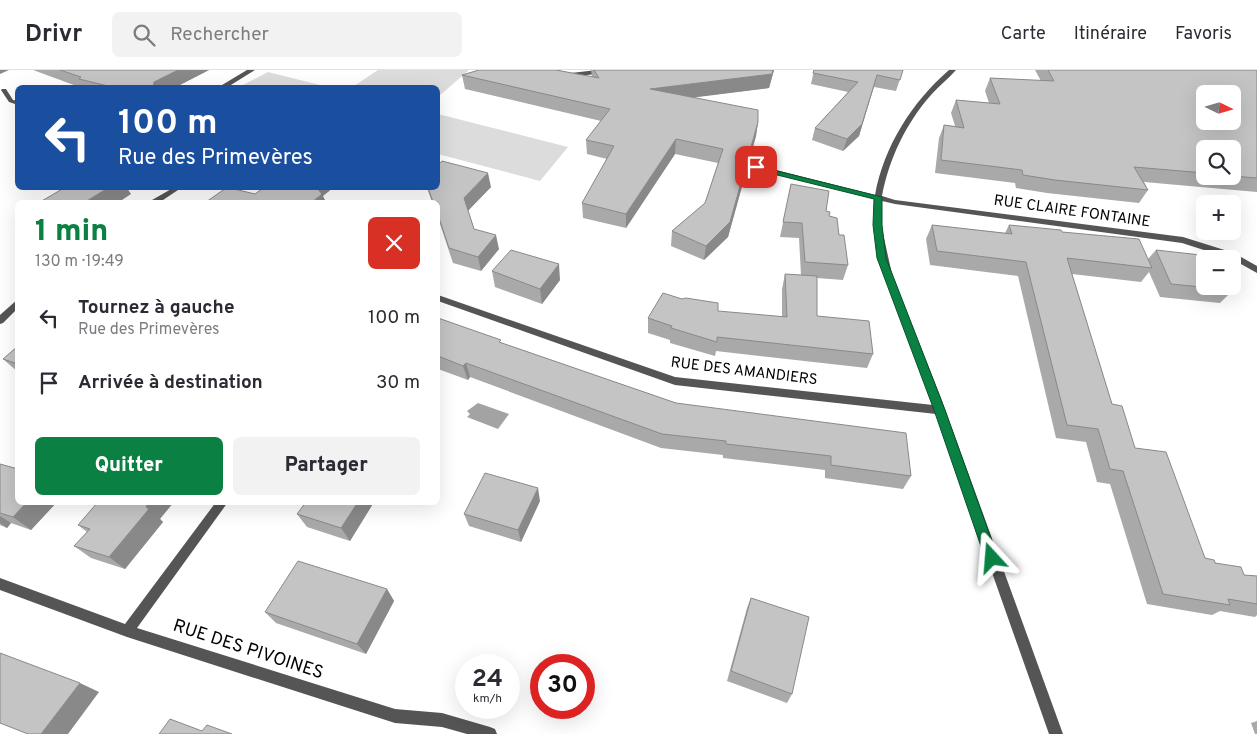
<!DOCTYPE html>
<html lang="fr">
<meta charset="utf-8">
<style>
body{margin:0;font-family:Overpass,sans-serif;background:#f2f2f3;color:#2b2b33;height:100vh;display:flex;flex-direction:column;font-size:19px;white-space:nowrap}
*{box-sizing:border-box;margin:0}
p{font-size:16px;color:#7c7c81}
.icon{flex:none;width:28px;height:28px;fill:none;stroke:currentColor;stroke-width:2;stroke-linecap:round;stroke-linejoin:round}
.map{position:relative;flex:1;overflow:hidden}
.panel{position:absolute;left:15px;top:130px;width:425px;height:305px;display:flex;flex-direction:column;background:#fff;border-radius:8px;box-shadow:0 5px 20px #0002}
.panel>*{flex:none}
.top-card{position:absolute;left:15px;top:15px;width:425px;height:105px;border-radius:8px;box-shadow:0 5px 20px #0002;background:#1a4fa0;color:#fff;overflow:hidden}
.needle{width:32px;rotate:95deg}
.fabs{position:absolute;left:1196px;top:15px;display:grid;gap:10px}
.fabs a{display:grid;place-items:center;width:45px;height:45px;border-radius:8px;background:#fff;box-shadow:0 5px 20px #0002;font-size:25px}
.speed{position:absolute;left:455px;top:584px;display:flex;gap:10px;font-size:25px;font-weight:700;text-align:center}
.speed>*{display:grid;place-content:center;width:65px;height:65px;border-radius:50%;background:#fff;box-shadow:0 5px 20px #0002;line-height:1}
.speed small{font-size:12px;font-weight:400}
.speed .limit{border:8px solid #d22;background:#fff;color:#111}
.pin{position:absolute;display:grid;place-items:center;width:42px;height:42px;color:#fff;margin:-21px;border-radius:10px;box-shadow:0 2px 8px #0006}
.me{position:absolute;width:55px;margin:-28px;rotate:341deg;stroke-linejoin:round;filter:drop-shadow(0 0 4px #0008)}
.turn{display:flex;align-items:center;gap:18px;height:105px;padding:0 20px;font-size:22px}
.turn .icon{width:65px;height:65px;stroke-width:2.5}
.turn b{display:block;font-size:35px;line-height:42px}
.round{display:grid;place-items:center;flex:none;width:52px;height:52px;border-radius:8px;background:#f2f2f3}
.summary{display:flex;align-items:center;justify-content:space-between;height:85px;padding:0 20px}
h1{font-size:30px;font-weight:800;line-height:38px;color:#0b8043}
.action{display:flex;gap:10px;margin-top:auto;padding:10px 20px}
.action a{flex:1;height:58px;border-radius:8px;background:#0b8043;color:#fff;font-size:20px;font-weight:800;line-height:58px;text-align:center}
.action a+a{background:#f2f2f3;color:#2b2b33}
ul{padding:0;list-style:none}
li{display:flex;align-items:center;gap:15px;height:65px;padding:0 20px}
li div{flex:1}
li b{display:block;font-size:19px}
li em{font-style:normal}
header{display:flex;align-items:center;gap:30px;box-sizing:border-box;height:70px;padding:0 25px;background:#fff;border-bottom:1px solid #e1e1e2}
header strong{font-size:24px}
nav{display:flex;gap:28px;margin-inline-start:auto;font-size:18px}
.search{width:350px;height:45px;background:#f2f2f3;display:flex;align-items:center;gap:12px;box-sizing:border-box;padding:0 18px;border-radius:8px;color:#7c7c81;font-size:19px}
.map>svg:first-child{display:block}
.green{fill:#dcdcdc}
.water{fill:#a3a3a3}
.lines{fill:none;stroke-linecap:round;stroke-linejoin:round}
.street{fill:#555;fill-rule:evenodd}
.wall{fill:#a9a9a9;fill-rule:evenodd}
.shaded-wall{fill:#898989}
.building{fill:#c4c4c4;stroke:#898989;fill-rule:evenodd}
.route{fill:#0b8043;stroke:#07532c}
.labels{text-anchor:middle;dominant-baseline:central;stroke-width:4;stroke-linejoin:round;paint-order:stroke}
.street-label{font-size:15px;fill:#000;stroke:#fff}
.near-street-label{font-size:18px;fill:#000;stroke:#fff}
</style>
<header>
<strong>Drivr</strong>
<div class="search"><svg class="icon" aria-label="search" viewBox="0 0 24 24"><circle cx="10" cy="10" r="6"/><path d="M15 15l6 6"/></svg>Rechercher</div>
<nav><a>Carte</a><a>Itinéraire</a><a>Favoris</a></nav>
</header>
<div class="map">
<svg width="1257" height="664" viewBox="0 0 1257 664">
<rect width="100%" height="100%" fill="#fff"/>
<path class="green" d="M378 0H469L438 27V18H351Z
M268 2 328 17H239Z
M438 44 568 77 540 111 438 84Z"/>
<path class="water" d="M478 333 509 344 498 359 467 347 470 344 467 341Z"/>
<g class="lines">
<path class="street" d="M247 0H255L226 18H217Z
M545 0H557L571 3 597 0H615L612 2 571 7Z
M949 0H956C948 9 939 16 931 25 906 53 889 89 882 126L895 130 1183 167 1234 183 1257 196V203L1232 189 1182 173 895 134 882 131V159L892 204 941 328 1063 664H1049L936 344 675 315 438 231V225L675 307 933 335 879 190 874 159V129L752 97 756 95 875 125C884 76 912 32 949 0Z
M2 19H6L13 30 18 31V35L9 32 1 20Z
M173 118H181L160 132H151L152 130Z
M18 229V238L3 253 0 254V245Z
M216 432H228L137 558 395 639 442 643 490 657 495 659 497 664H467L442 657 395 653 127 567 0 520V508L125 554Z"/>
</g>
<path class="wall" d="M33 0H209L174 18H82Z
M591 0H774L769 18 694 27 758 52 756 66 728 167 704 190 671 176 672 161 705 133 718 93 675 84 626 158 583 148 582 133 607 89 587 84 586 70 601 51 465 19 462 5 592 7Z
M814 0H903L896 21 874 17 859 66 843 81 812 70 815 58 848 22 811 14Z
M1035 0H1257V122L1144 112 1148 120 1139 133 1047 123 1016 118 1015 113 935 103 939 68 944 55 955 56 951 43 956 30 989 33 985 21 990 8 1041 11ZM1205 79H1232V106H1205Z
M791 114 826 141 839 165 848 195 843 210 817 208V246L873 284 867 298 716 281 715 286 670 273V270L648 263V248L782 247V219L785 204 801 205 799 168 780 167Z
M491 117 468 140 474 159 499 179 481 201 453 193 438 148V132H432L427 118Z
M932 155 1005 163 1009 155 1062 162 1148 189 1156 180 1205 189 1233 220 1220 233 1160 227 1149 202 1141 212 1072 204 1112 334 1135 378 1205 488 1244 505 1257 506V545L1255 547 1220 541 1212 545 1147 534 1110 414 1097 412 1086 372 1056 368 1018 206 930 195 926 169Z
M492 201 560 210 542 234 495 217Z
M438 248 501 273 676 333 911 406 903 419 825 408V400L723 388V385L661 378 470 307 468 310 438 299Z
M18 276V302L3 289Z
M0 394 18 432H57L31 460 11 453 7 458 0 455Z
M540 431 521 472 469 456 464 444Z
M374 432 350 471 307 457 297 444Z
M160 449 163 452 125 499 91 488 74 476 87 462 78 455Z
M387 519 394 531 366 584 276 553 265 542Z
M751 528 792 624 787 633 727 611 747 538Z
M1257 651V664H1255L1251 653Z"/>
<path class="shaded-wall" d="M0 0H9L0 4Z
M178 0H209L174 18H153L154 12Z
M774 0 769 18 650 33V19Z
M877 5 859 66 843 81 847 69Z
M758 52 756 66 728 167 704 190 706 176Z
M676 69 675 84 626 158V144Z
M488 103 491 117 467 142 464 128Z
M108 118H127L131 124 119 132H85Z
M316 118H333L323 126 326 132H312L320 126Z
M496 165 499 179 481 201 478 187Z
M559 194 560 210 542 234 540 219Z
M466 293 470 307 468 310 463 296Z
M538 418 540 431 521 472 518 460Z
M27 432H57L31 460 13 447Z
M149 432H174L160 449 163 452 125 499 109 487Z
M358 432H374L350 471 341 458Z
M0 446 11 453 7 458 0 453Z
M387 519 394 531 366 584 357 574Z
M80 613 99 622 68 664H41Z"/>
<path class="building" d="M60 0H178L154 12 153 18H116L79 9 81 7Z
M479 0H556L599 8 594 0H773L772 4 650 19 758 40V52L730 152 706 176 672 161 705 133 723 79 676 69 626 144 582 133 614 76 586 70 610 39 462 5Z
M814 0H903L900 10 877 5 862 54 847 69 815 58 858 12 813 3Z
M1048 0H1257V108L1232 106V79H1205V103L1134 97 1148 120 1055 110 1023 105 1022 100 941 90 944 55 964 58 956 30 1000 34 990 8 1054 11ZM1205 24H1232V51H1205Z
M442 91 488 103 464 128 474 159 496 165 478 187 449 178 438 145V132H433L428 118H438V95Z
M791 114 829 121 826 141 830 142 829 146 837 148 839 165H844L848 195 805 192 802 153 783 152Z
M64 118H108L85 132H40Z
M226 118H230L255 124 263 118H300L304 119 317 118 322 124 312 132H206Z
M932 155 1012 164 1009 155 1061 160 1062 162 1139 169 1152 198 1067 188 1112 334 1122 336 1135 378 1166 382 1205 488 1214 490 1215 493 1241 497 1244 505 1257 506V534L1228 529 1230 535 1163 524 1123 401 1110 399 1098 359 1067 355 1026 192 937 181Z
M511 180 559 194 540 219 492 201Z
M1156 180 1219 187 1220 189H1205V216H1231L1233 220 1171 214Z
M785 204 817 206V246L869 251 873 284 717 267V272L671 258 672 256 648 248 663 223 682 229 686 228 718 233V241L787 247Z
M438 248 501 270 499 272 676 333 906 363 911 406 831 395V386L726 374V371L662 364 466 293 463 296 438 286Z
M18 276V294L3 289Z
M0 394 18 399V432H27L13 447 0 443Z
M485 403 538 418 518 460 464 444Z
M98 432H149L146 437 149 439 109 487 74 476 90 459 78 455Z
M306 432H358L341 458 297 444Z
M298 491 387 519 357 574 265 542Z
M751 528 809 547 792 624 731 601Z
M0 583 80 613 41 664H28L0 653Z
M170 649 202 661 207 655 232 664H159Z"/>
<path class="route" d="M753 95 882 127V155L886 188 945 340 998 488 996 492 992 494 987 492 985 488 934 340 877 188 873 155 874 129 753 99Z"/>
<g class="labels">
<g class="street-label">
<text transform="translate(1072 142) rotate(8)">RUE CLAIRE FONTAINE</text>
<text transform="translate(744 302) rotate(7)">RUE DES AMANDIERS</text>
</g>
<g class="near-street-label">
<text transform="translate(248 580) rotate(18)">RUE DES PIVOINES</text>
</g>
</g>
</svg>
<div class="fabs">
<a><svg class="needle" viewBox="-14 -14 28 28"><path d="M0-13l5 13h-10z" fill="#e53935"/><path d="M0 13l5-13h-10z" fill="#7c7c81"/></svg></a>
<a><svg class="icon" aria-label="search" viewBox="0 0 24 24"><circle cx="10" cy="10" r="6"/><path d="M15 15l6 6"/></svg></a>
<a>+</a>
<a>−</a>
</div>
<div class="speed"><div>24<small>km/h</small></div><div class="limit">30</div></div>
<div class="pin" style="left:756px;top:97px;background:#d93025"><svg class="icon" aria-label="arrive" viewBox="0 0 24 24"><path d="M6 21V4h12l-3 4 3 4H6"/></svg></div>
<svg class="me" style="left:992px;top:488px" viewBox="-20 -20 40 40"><path d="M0-17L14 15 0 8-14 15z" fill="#0b8043" stroke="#fff" stroke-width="4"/></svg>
<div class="top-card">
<div class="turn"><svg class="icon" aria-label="left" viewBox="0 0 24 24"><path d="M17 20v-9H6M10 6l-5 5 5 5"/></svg><div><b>100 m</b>Rue des Primevères</div></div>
</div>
<section class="panel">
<div class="summary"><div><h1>1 min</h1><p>130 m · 19:49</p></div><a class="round" style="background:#d93025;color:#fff"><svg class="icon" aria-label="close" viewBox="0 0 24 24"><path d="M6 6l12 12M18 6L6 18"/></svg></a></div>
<ul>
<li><svg class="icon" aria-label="left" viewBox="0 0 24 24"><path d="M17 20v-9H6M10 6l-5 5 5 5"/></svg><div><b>Tournez à gauche</b><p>Rue des Primevères</p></div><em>100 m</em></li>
<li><svg class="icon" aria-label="arrive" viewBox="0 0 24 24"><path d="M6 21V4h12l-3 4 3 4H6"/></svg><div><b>Arrivée à destination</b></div><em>30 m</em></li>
</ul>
<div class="action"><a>Quitter</a><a>Partager</a></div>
</section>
</div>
